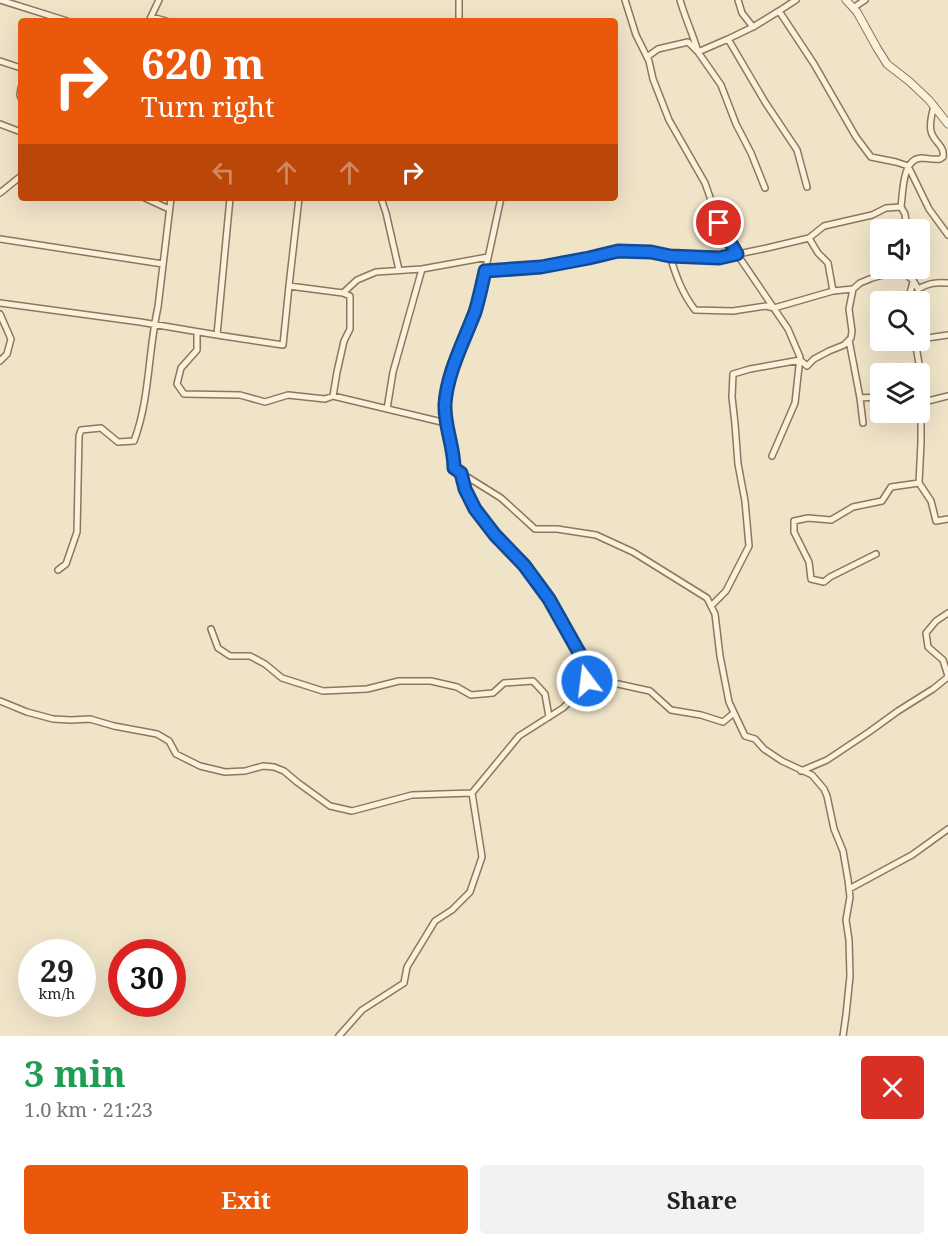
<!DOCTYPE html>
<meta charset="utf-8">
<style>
body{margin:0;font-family:"Noto Serif",serif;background:#f2f2f2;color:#222;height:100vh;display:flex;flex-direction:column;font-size:22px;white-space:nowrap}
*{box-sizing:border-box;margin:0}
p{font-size:20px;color:#767676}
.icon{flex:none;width:33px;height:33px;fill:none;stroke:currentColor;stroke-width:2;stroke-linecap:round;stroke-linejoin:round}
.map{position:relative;height:1036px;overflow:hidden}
.side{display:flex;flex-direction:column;background:#fff;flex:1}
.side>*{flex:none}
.top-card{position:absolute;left:18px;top:18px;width:600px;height:183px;border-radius:6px;box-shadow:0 6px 24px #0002;background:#ea580c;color:#fff;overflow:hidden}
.fabs{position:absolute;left:870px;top:219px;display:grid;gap:12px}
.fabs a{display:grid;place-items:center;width:60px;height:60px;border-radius:6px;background:#fff;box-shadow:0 6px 24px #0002;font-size:30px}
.speed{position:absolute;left:18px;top:939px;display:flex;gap:12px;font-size:30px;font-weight:700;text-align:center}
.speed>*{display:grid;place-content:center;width:78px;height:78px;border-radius:50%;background:#fff;box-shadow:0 6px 24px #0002;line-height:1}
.speed small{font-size:15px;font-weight:400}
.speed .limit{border:9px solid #d22;background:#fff;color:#111}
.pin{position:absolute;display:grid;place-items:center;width:51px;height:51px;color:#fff;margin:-26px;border:3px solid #fff;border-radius:50%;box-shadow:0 2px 6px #0007}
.me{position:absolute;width:66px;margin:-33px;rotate:345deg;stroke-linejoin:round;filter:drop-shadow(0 0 4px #0008)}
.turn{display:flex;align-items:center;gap:21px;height:126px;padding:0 24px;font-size:27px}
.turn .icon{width:78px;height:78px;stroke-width:2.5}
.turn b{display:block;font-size:42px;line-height:51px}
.lanes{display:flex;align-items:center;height:57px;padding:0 24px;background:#0003;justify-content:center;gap:30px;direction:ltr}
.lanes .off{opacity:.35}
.round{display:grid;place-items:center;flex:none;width:63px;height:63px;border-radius:6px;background:#f2f2f2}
.head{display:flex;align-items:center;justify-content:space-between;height:102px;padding:0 24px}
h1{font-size:36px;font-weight:700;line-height:45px;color:#1e9e55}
.cta{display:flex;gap:12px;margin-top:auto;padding:12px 24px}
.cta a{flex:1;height:69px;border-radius:6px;background:#ea580c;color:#fff;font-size:24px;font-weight:700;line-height:69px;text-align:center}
.cta a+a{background:#f2f2f2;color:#222}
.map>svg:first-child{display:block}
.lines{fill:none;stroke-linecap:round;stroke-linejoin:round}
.minor-casing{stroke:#8d765c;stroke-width:8}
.tertiary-casing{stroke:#8d765c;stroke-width:9}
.minor{stroke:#faf1dc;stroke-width:5}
.tertiary{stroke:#faf1dc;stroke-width:7}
.route-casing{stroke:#114b97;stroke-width:15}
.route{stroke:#1a73e8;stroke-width:10}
</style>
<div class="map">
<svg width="948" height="1036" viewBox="0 0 948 1036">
<rect width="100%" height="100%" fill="#f0e4c8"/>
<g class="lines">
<g class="minor-casing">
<path id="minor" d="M0 0 67 21
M459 0V21
M625 0 636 35 649 61 653 79 669 120 705 183 719 223 737 254 788 329 800 357 795 403 772 456
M680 0C685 18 693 34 698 52L728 39
M738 0 742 13 753 27
M796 0 779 11 814 64 856 137 871 157 896 162 908 166 929 209 948 235
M853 8 865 0
M779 11 753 27 728 39 765 102 797 150 807 187
M152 17 166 21
M149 21 159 0
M647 57 658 49 688 42 698 52 721 85 736 124 751 153 765 188
M0 61 21 68
M21 88 20 95 21 98
M0 124 21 132
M0 193 21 176
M145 198 169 209
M299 198 289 286 343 293 357 280 376 272 422 269 488 257
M381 198 386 213 399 270
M907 230 905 214 901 207C903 193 902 159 921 158 927 158 933 160 940 159L943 157C945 145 933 142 931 131 929 123 932 114 934 106
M809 238 818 253 828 263 833 291
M0 239 163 264
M670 256C676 276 682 293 695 310L733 311 766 306 774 308 833 291 853 289 860 283 872 278 891 273 904 272 908 268
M909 268 910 278 913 280 918 289C929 283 936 282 948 283
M485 271 541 266 589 258 618 251 651 252 670 256 719 258 767 248 809 238 824 226 872 215 886 208 901 207
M910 302V293L913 282
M0 303 140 322 217 335 283 345 289 286
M0 314 11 339 7 354 0 361
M197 332V350L181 368 177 384 184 394 240 395 265 402 288 395 325 399 333 396 446 423
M217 335 230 198
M920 339 948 335
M849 340 860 398 863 423
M333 396 337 372 344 341 350 329V296L343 293
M860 398 878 397 880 398
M920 403 948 396
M387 409 393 372 422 269
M461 473 501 498 535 529H557L596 535 633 552 707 598 715 614 720 656 729 702 745 736 755 739 764 749 782 761 812 775 824 789 827 796 834 829 843 851 848 880 850 897 846 920 849 940 850 976 846 1015 843 1036
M919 483 931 501 936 521 948 519
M876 554 830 577 824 582 811 579 809 562 794 532V521L808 518 831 520 853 507 882 501 891 487 919 483 921 442V376L915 340
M58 570 66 564 77 532 79 436 81 430 101 428 118 442 134 441C150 399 148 351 158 307L171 198
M711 606 726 591 749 546 745 501 738 464 735 424 732 397 733 374 750 369 800 360 807 366 814 359 829 351 844 345 851 338 852 331 849 309 853 289
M948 613 936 621 926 633 928 647 943 660 948 676
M211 629 218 648 230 656H250L265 664 282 678 323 691 367 689 399 681H431L457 687 471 695 493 693 504 683 533 681 545 694 549 717
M588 674 609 682 650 691 671 710 701 715 723 722 734 713
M0 701 27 712 53 719 71 720 90 719 114 726 157 734 169 741 176 754 200 766 225 772 245 771 263 766 274 767 284 771 297 782 330 806 352 811 412 795 472 793
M801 771 827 760 869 732 898 711 933 689 948 677
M849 889 912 855 948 829
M339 1036 362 1010 404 983 407 967 435 921 452 910 470 892 482 857 472 793 519 736 563 708 580 692 587 681 588 674 581 656 549 599 524 565 495 535 475 509 465 489 461 473 454 468C454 446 444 426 445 404 447 369 467 339 476 307 486 271 493 234 501 198"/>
</g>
<g class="tertiary-casing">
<path id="tertiary" d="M846 0 857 12 877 48 887 64 910 82 929 100 948 124"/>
</g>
<use href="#minor" class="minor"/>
<use href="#tertiary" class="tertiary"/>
</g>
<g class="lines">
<g class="route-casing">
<path id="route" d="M587 681 588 674 581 656 549 599 524 565 495 535 475 509 465 489 461 473 454 468C454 446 444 426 445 404 447 373 464 341 475 312 479 299 482 285 485 271L541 267 589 258 618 251 651 252 670 256 719 258 737 254 719 223"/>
</g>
<use href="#route" class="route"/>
</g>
</svg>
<div class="fabs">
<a><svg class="icon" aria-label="sound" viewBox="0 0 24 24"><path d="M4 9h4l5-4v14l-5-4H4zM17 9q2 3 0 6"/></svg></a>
<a><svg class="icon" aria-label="search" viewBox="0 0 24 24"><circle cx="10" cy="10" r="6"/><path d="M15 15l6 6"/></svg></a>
<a><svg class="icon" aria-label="layers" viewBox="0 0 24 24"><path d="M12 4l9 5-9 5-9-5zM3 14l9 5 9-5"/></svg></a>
</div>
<div class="speed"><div>29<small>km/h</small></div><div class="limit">30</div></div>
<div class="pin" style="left:719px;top:223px;background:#d93025"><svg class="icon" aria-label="arrive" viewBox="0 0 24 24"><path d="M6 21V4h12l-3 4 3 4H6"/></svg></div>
<svg class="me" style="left:587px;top:681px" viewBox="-20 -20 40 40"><circle r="17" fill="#1a73e8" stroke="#fff" stroke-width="3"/><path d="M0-11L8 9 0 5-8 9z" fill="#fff"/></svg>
<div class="top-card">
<div class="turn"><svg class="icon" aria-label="right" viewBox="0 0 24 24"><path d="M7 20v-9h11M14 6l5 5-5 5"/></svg><div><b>620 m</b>Turn right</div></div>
<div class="lanes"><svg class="icon off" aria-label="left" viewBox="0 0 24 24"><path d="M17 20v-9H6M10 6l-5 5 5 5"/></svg><svg class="icon off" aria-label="ahead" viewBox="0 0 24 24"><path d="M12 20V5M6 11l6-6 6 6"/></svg><svg class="icon off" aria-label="ahead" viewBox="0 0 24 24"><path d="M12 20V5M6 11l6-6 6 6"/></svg><svg class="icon" aria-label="right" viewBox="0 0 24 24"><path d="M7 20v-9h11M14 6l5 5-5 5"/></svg></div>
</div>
</div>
<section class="side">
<div class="head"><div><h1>3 min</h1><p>1.0 km · 21:23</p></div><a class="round" style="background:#d93025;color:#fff"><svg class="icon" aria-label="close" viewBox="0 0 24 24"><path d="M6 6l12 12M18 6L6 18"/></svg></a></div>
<div class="cta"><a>Exit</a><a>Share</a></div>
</section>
